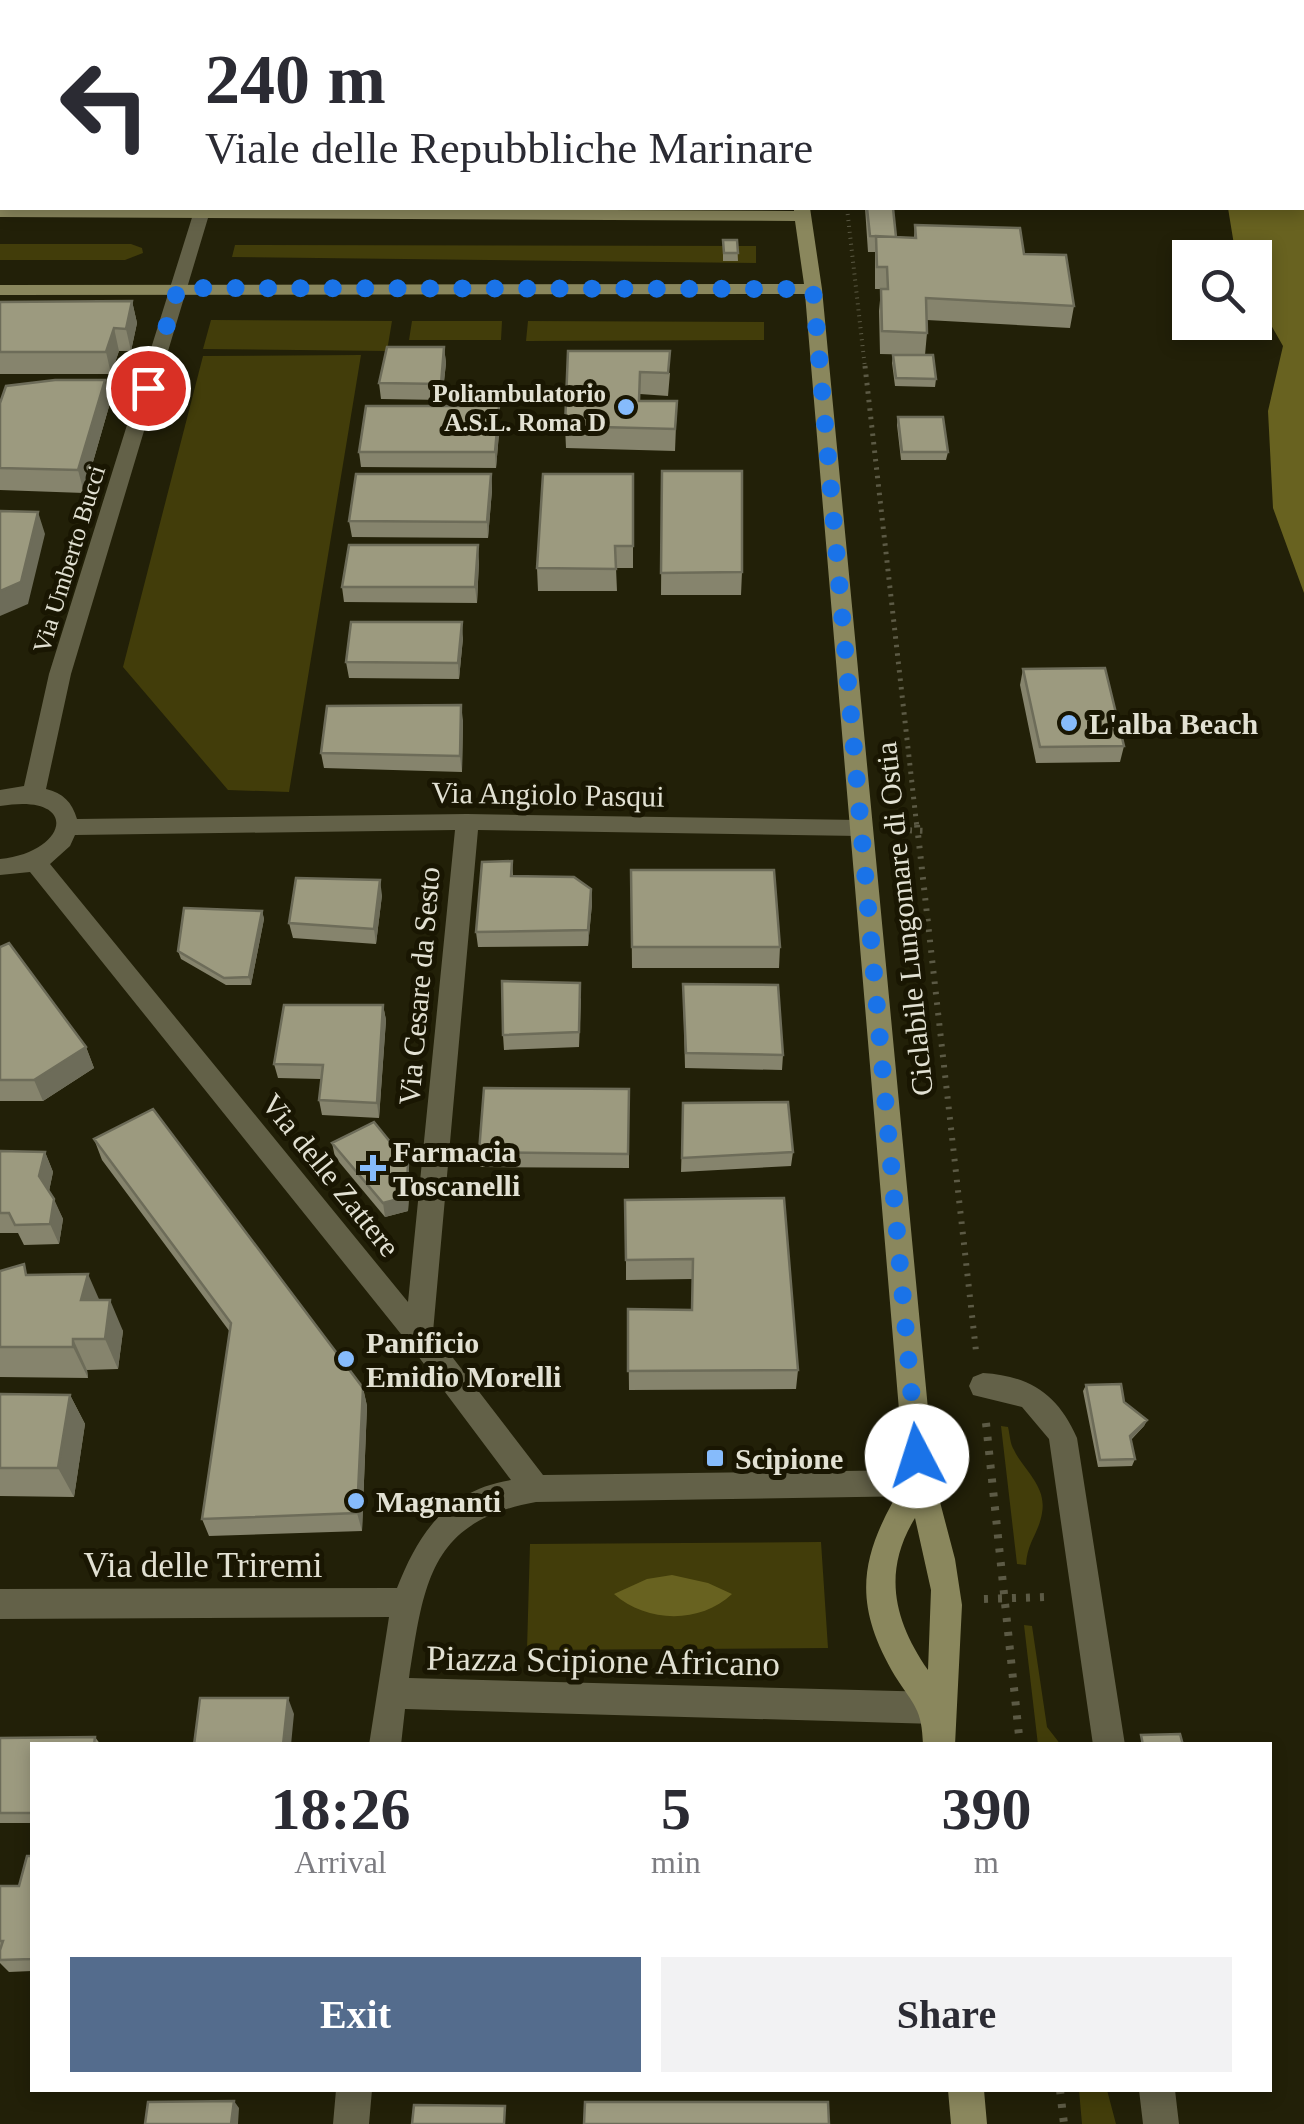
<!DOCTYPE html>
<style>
body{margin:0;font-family:"Times New Roman",serif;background:#f2f2f3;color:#2b2b33;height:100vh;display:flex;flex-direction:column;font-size:38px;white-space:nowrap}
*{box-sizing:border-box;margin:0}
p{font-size:32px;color:#7c7c81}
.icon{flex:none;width:55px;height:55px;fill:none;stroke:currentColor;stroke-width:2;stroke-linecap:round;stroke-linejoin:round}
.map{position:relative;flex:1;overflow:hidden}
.sheet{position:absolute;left:30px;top:1742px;width:1242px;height:350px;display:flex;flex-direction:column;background:#fff;border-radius:0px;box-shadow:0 5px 15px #0003}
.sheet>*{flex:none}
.banner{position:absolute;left:0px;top:0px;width:1305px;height:210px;box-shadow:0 5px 15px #0003;background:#fff;color:#2b2b33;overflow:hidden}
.fabs{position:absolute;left:1172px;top:240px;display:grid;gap:20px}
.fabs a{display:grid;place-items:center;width:100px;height:100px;border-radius:0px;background:#fff;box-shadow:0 5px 15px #0003;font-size:50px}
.pin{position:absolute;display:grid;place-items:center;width:85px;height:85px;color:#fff;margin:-42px;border:5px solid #fff;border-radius:50%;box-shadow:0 2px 10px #0007}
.me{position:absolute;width:110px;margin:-55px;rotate:355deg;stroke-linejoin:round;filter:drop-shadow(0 0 8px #0008)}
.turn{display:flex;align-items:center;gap:35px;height:210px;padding:0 40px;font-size:45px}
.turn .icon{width:130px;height:130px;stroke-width:2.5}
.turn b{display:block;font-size:70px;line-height:85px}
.eta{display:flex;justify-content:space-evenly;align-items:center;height:170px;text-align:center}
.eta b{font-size:60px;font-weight:800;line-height:70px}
.action{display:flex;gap:20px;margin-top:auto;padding:20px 40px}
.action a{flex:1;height:115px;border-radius:0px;background:#546c8d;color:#fff;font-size:40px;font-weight:800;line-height:115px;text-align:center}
.action a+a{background:#f2f2f3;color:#2b2b33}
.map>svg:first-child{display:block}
.green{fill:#423d0a}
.water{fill:#686220}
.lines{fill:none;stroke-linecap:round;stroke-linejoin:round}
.path-far3{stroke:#5c5a45;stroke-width:4;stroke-dasharray:1 5;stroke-linecap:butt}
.path-far2{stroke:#5c5a45;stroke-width:5;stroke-dasharray:2.5 6;stroke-linecap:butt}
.path-far1{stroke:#5c5a45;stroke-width:6;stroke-dasharray:2.5 8;stroke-linecap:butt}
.path{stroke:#5c5a45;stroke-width:8;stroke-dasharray:4 10;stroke-linecap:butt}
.street{fill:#636148;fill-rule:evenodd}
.secondary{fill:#8a875d;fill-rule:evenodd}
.wall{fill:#86846d}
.shaded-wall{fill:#6d6c59}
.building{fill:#9c9a7f;stroke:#6d6c59;stroke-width:2.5}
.route{stroke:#1a73e8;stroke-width:18;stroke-dasharray:0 32.4}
.poi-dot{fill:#86bbfb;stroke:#191602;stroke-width:4}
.labels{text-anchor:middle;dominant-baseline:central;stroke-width:10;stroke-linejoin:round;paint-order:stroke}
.far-poi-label{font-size:25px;font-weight:bold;fill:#e2e1d3;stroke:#191602;text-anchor:end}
.far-street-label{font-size:25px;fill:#e2e1d3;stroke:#191602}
.poi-label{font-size:30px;font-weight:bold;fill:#e2e1d3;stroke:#191602;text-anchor:start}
.street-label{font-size:30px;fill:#e2e1d3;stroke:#191602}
.near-street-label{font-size:35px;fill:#e2e1d3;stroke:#191602}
</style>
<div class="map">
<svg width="1304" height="2124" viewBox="0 0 1304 2124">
<rect width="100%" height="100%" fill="#222008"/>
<path class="green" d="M0 244H131L142 248 143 253 125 260H0Z
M235 245 756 246V263L232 257Z
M211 320 392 321 387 351 203 349Z
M412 321H502L501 340H409Z
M528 321 764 322V340L526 341Z
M361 355 289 792 228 790 123 667 203 356Z
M1001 1426 1008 1427C1010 1435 1010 1444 1014 1450 1024 1471 1047 1486 1042 1513 1039 1533 1027 1542 1026 1565L1017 1564Z
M821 1542 828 1648 527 1650 530 1544Z
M1024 1625 1032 1626 1047 1727 1061 1745H1038Z
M1079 2090H1107L1116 2124H1082Z"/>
<path class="water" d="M1304 0V593L1273 508 1268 411 1283 346 1255 297V258L1238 257 1235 251 1228 208H1302V2L1123 1Z
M672 1575 708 1583 732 1594C700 1624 647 1623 614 1594L647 1579Z"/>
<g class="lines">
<path class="path-far3" d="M847 208 865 368"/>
<path class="path-far2" d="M865 366 917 828"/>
<path class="path-far1" d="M917 825 976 1351
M899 830 928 831"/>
<path class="path" d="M986 1423 1020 1745
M984 1599 1047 1597
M1060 2090 1064 2124"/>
<path class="street" d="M258 0H272V2H258Z
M195 208H211L71 674 46 789C63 793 72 802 77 819L467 814 859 820 870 828 859 836 478 830 433 1332 543 1475 920 1470 930 1474 935 1483 930 1492 920 1496 536 1502C429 1521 424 1584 409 1678L936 1692 947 1697 952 1708 947 1719 936 1724 405 1709 401 1745H369L389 1617 0 1619V1589L397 1588C419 1532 448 1490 511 1480L409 1344 30 872 0 875V859C69 852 81 792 0 806V790L24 786 49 674ZM455 830 408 1302 50 864 70 846 75 835Z
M983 1373C1031 1376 1058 1395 1077 1438L1125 1745H1093L1049 1439 1022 1407 973 1395 969 1386 973 1377Z
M336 2090H372L369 2124H333Z
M1139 2090H1175L1179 2124H1143Z"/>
<path class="secondary" d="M778 0H792V2H778Z
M0 207 794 211V208H810L822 289 935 1483 955 1559 962 1605 955 1745H923C922 1708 914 1706 895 1676 850 1600 861 1553 905 1481L805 294 0 295V285L804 284 795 221 0 217ZM915 1518 931 1590 928 1670C894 1621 882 1572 915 1518Z
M948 2090H984L987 2124H951Z"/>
</g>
<path class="wall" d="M0 0H44L38 2H5Z
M410 0H472V2H410Z
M523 0H580V2H523Z
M0 64H2V108H0Z
M0 112H2V181H0Z
M865 208H893L896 237 914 238 915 225 1024 254 1074 306 1070 328 927 320V333L925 355 880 354 879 311 881 289H875V252H868Z
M723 240H737L738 261H723Z
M132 301 137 323 131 351H119L111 374H0V302Z
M444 347 446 363 442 400 381 399 379 383Z
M568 351 670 373 668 396 640 394V401H677L675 451 566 448 565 426Z
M893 355 936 379 935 387 895 386 892 363Z
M0 403H110L84 493 0 490Z
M499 406 500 422 496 468 361 467 359 452Z
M898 417 948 452 946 460H901L897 425Z
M662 471 742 572 741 595H661Z
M491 474 492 490 488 538 352 537 349 521Z
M633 474V568H616L617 591H538L537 568Z
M479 561 477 603 344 602 342 587Z
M463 638 459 679 349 678 346 662Z
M1023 669 1124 746 1120 762 1036 763 1020 685Z
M463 720 462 772 324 768 321 753Z
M512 861 513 876 591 889 592 904 588 946 478 947 476 932Z
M631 870 780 947 779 968H632Z
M382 895 376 944 293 938 289 923Z
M262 911 264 919 251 985H226L181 959 178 951Z
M0 947 86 1047 94 1068 43 1101H0Z
M683 984 783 1055 782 1070 685 1068Z
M581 998 579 1047 504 1050 503 1035Z
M383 1005 386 1020 379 1118 322 1115 319 1100 321 1079 278 1078 274 1064Z
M629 1089V1168L480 1167 479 1152Z
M683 1103 793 1152 791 1166 681 1172Z
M94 1139 363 1388 367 1406 362 1531 209 1536 202 1519 230 1332 102 1160Z
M332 1143 410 1178 408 1211 385 1217 335 1157Z
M0 1151 45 1152 53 1172 49 1191 63 1219 59 1244 24 1245 18 1233H0Z
M784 1198 798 1370 796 1389 629 1390 628 1309 692 1310V1279L626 1280V1260Z
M0 1271 29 1275 99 1300 123 1331 118 1369 87 1370 88 1378 0 1377Z
M1086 1385 1124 1402 1147 1420 1144 1426 1131 1440 1135 1459 1132 1466 1098 1467 1083 1391Z
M0 1394 70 1395 85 1424 74 1497 0 1496Z
M95 1737 101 1745H32V1823H0V1738Z
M32 1856V1971L9 1972 0 1963V1886H19Z"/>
<path class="shaded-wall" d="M18 0H44L38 2H19Z
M132 301 137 323 131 351 126 329Z
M114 328 119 351 111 374 106 352Z
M444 347 446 363 442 400 441 384Z
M105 380 110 403 84 493 78 470Z
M499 406 500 422 496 468 495 452Z
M491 474 492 490 488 538 487 522Z
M38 512 45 534 28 604 0 616V591Z
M478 545 479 561 477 603 475 587Z
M462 622 463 638 459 679 458 663Z
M461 705 463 720 462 772 460 756Z
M380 880 382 895 376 944 374 929Z
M591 889 592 904 588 946V930Z
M262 911 264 919 251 985 249 977Z
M383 1005 386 1020 379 1118 377 1103Z
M86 1047 94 1068 43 1101 34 1080Z
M45 1152 53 1172 48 1196 39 1176Z
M408 1164 410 1178 408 1211 385 1217 383 1203Z
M54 1199 63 1219 59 1244 50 1224Z
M88 1274 102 1306 81 1300Z
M110 1300 123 1331 118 1369 105 1339Z
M73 1339 87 1370 88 1378 73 1347Z
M363 1388 367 1406 362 1531 357 1513Z
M70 1395 85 1424 74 1497 58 1468Z
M1147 1420 1144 1426 1127 1443 1130 1436Z
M288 1698 294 1714 291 1745H283Z
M234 2101 239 2108 238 2124H231Z"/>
<path class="building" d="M124 0H208L207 2H123Z
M311 0H363L362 2H311Z
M610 0H668V2H610Z
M702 0H751V2H702Z
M848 0 949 2H848Z
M0 64H2V93H0Z
M0 112H2V166H0Z
M867 208H893L896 237 870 236Z
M915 225 1020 228 1024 254 1066 255 1074 306 926 298 927 333 882 331 881 289H888L887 267H877L876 236 916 238Z
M723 240H737L738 253H724Z
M132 301 126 329 114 328 106 352H0V302Z
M387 347H444L441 384 379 383Z
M568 351H670L668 373 640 372 639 401H677L675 429 565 426Z
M893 355H933L936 379 896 378Z
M55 380H105L78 470 0 468V403L6 386Z
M366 406H499L495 452H359Z
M898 417H943L948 452H902Z
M662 471H742V572L661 573Z
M356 474H491L487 522 349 521Z
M543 474H633V546H615L616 569 537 568Z
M0 511 38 512 21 582 0 591Z
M349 545H478L475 587H342Z
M351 622H462L458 663 346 662Z
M1105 668 1124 746 1040 747 1023 669Z
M461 705 460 756 321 753 327 706Z
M512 861 511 876 574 877 591 889 588 930 476 932 482 862Z
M631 870H774L780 947H632Z
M296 878 380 880 374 929 289 923Z
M184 908 262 911 249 977 224 978 178 951Z
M9 943 86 1047 34 1080H0V947Z
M502 981 580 983 579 1032 503 1035Z
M683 984 778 985 783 1055 686 1053Z
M284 1005H383L377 1103 319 1100 323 1065 274 1064Z
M484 1088 629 1089 628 1154 479 1152Z
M788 1102 793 1152 682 1158 683 1103Z
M153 1109 363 1388 357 1513 202 1519 231 1323 94 1139Z
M374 1122 408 1164 406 1197 383 1203 332 1143Z
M0 1151 45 1152 39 1176 54 1199 50 1224 15 1225 9 1213H0Z
M784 1198 798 1370 628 1371V1309L692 1310 693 1259 626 1260 625 1200Z
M24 1264 26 1275 88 1274 81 1300H110L105 1339H73V1347H0V1271Z
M1121 1384 1124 1402 1147 1420 1130 1436 1135 1459 1100 1460 1086 1385Z
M0 1394 70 1395 58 1468H0Z
M200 1698H288L283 1745H194Z
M1180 1734 1183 1745H1143L1141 1735Z
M95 1737 94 1745H32V1813H0V1738Z
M27 1856H32V1959L0 1960V1950L3 1941H0V1886H19Z
M234 2101 231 2124H145L148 2102Z
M585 2102H828L829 2124H584Z
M414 2105 505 2106 504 2124H412Z"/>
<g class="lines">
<path class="route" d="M148 388 178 288 813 289 917 1456"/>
</g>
<g class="poi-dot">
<circle cx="626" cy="407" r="10"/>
<circle cx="1069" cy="723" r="10"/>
<path d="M368 1153h10v10h10v10h-10v10h-10v-10h-10v-10h10z"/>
<circle cx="346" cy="1359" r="10"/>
<rect x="705" y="1448" width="20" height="20" rx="5"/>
<circle cx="356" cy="1501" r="10"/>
</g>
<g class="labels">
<g class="far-poi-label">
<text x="606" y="393">Poliambulatorio<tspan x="606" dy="29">A.S.L. Roma D</tspan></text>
</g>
<g class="far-street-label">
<text transform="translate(69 559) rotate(-73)">Via Umberto Bucci</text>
</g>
<g class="poi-label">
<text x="1089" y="723">L'alba Beach</text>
<text x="393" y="1151">Farmacia<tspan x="393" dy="34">Toscanelli</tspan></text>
<text x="366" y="1342">Panificio<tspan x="366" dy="34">Emidio Morelli</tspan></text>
<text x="735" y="1458">Scipione</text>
<text x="376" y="1501">Magnanti</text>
</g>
<g class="street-label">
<text transform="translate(548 794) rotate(1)">Via Angiolo Pasqui</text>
<text transform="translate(904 919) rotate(-96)">Ciclabile Lungomare di Ostia</text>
<text transform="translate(419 986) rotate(-85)">Via Cesare da Sesto</text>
<text transform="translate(331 1175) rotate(51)">Via delle Zattere</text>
</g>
<g class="near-street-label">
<text x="203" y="1565">Via delle Triremi</text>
<text transform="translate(603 1661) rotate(1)">Piazza Scipione Africano</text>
</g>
</g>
</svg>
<div class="fabs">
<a><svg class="icon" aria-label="search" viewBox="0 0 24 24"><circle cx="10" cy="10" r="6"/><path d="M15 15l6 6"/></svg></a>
</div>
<div class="pin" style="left:148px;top:388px;background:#d93025"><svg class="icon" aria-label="arrive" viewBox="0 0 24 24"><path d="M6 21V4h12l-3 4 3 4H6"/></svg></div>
<svg class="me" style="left:917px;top:1456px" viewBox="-20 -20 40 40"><circle r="19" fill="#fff"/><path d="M0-13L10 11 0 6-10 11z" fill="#1a73e8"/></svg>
<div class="banner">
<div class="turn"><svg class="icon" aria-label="left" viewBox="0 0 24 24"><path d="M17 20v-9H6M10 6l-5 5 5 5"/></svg><div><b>240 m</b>Viale delle Repubbliche Marinare</div></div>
</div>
<section class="sheet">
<div class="eta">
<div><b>18:26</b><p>Arrival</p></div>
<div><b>5</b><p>min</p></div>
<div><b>390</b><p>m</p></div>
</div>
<div class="action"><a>Exit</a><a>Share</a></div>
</section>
</div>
